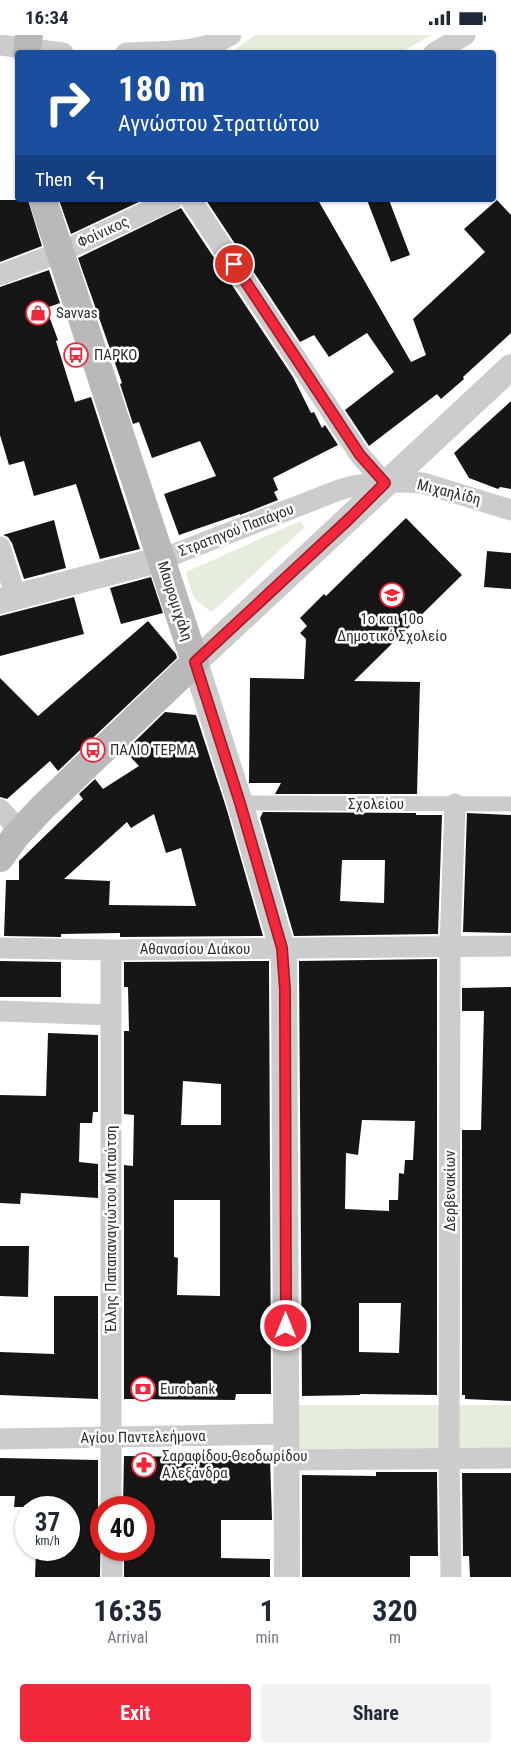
<!DOCTYPE html>
<meta charset="utf-8">
<style>
body{margin:0;font-family:"Roboto Condensed",sans-serif;background:#f2f2f3;color:#1f2937;height:100vh;display:flex;flex-direction:column;font-size:19px;white-space:nowrap}
*{box-sizing:border-box;margin:0}
p{font-size:16px;color:#747a83}
.icon{flex:none;width:28px;height:28px;fill:none;stroke:currentColor;stroke-width:2;stroke-linecap:round;stroke-linejoin:round}
.map{position:relative;height:1542px;overflow:hidden}
.side{display:flex;flex-direction:column;background:#fff;flex:1}
.side>*{flex:none}
.hud{position:absolute;left:15px;top:15px;width:481px;height:152px;border-radius:5px;box-shadow:0 1px 4px #0004;background:#1a4fa0;color:#fff;overflow:hidden}
.speed{position:absolute;left:15px;top:1461px;display:flex;gap:10px;font-size:25px;font-weight:700;text-align:center}
.speed>*{display:grid;place-content:center;width:65px;height:65px;border-radius:50%;background:#fff;box-shadow:0 1px 4px #0004;line-height:1}
.speed small{font-size:12px;font-weight:400}
.speed .limit{border:8px solid #d22;background:#fff;color:#111}
.pin{position:absolute;display:grid;place-items:center;width:42px;height:42px;color:#fff;margin:-21px;border:2px solid #fff;border-radius:50%;box-shadow:0 1px 5px #0007}
.me{position:absolute;width:55px;margin:-28px;rotate:0deg;stroke-linejoin:round;filter:drop-shadow(0 0 4px #0008)}
.turn{display:flex;align-items:center;gap:18px;height:105px;padding:0 20px;font-size:22px}
.turn .icon{width:65px;height:65px;stroke-width:2.5}
.turn b{display:block;font-size:35px;line-height:42px}
.then{display:flex;align-items:center;height:48px;padding:0 20px;background:#0003;gap:10px;font-size:19px}
.eta{display:flex;justify-content:space-evenly;align-items:center;height:85px;text-align:center}
.eta b{font-size:30px;font-weight:700;line-height:35px}
.button{display:flex;gap:10px;margin-top:auto;padding:10px 20px}
.button a{flex:1;height:58px;border-radius:5px;background:#f1273b;color:#fff;font-size:20px;font-weight:700;line-height:58px;text-align:center}
.button a+a{background:#f2f2f3;color:#1f2937}
.status{display:flex;justify-content:space-between;align-items:center;height:35px;padding:0 25px;background:#fff;direction:ltr}
.status svg{height:14px;fill:currentColor}
.map>svg:first-child{display:block}
.green{fill:#e6eddc}
.building{fill:#161616;fill-rule:evenodd}
.lines{fill:none;stroke-linecap:round;stroke-linejoin:round}
.pedestrian{stroke:#ccc;stroke-width:15}
.minor{stroke:#ccc;stroke-width:21}
.tertiary{stroke:#ccc;stroke-width:26}
.secondary{stroke:#b9b9b9;stroke-width:28}
.route-casing{stroke:#9d1926;stroke-width:12}
.route{stroke:#f1273b;stroke-width:9}
.labels{text-anchor:middle;dominant-baseline:central;stroke-width:5;stroke-linejoin:round;paint-order:stroke}
.street-label{font-size:15px;fill:#2f2f2f;stroke:#fff}
.poi-label{font-size:15px;fill:#2f2f2f;stroke:#fff;text-anchor:start}
</style>
<div class="status"><b>16:34</b><svg viewBox="0 0 49 12"><path d="M0 12V9h3v3zM5 12V6h3v6zM10 12V3h3v9zM15 12V0h3v12zM26 1h20v11H26zM47 4h2v5h-2z"/></svg></div>
<div class="map">
<svg width="511" height="1542" viewBox="0 0 511 1542">
<rect width="100%" height="100%" fill="#fff"/>
<path class="green" d="M255 0H432L401 17H232Z
M300 486 305 492 212 577C191 564 192 559 186 537Z
M286 1370H511V1423L286 1425Z"/>
<path class="building" d="M0 165H28L42 211 0 227Z
M59 165H143L71 199Z
M206 165H318L411 327 426 320 413 284 485 217 464 194 497 165 511 180V298L463 342 464 344 441 364 437 359 369 411 345 375 394 337 367 298 329 322 314 300 300 307Z
M367 165H389L410 220 391 227Z
M181 173 293 342 311 378 314 377 322 393 325 390 338 410 273 443 278 455 274 457 278 465 240 480V479L179 500 164 459 216 441 200 406 152 423 139 387 133 389 120 349 122 348 78 223Z
M49 235 60 268 46 273 58 305 56 306 75 367 91 362 140 514 100 524 76 449 34 461 24 426 9 430 0 400V252Z
M511 366V454L500 452 498 454 469 443 454 418Z
M406 483 462 540 354 646 420 647 417 759H275L281 748H249L250 643 304 644 306 604 300 598 307 591 300 583 324 559 326 561Z
M54 485 66 533 24 544 12 508 8 502 3 500Z
M487 516 511 518V554L484 552Z
M151 542 163 578 121 589 110 553Z
M74 562 84 599 0 621V581Z
M148 586 176 619 177 623 58 736 50 726 7 764 0 762V643L38 681Z
M165 677 196 680 226 772 263 901 120 902V898L61 899V902L4 901 6 845H19V826L83 764 79 759 95 744 103 754 139 731 125 716ZM154 779 166 818 181 813 196 871 109 870 110 846 64 844 127 787 131 793Z
M263 777 416 778V780H442L438 899 294 901 260 783ZM342 825H385L384 868 340 866Z
M467 778 511 780V898L463 897Z
M437 924V1360L360 1359V1360L302 1361 299 926ZM362 1085 415 1086 413 1125H405L404 1139 399 1138 398 1165H389V1176L345 1174 346 1118 358 1120ZM359 1268H401L399 1318 359 1317Z
M0 926 61 927V962H0Z
M269 926 271 1359H236L235 1365 124 1364V1130L133 1131 134 1080 124 1079V996H129L128 952H124V927ZM183 1046 221 1049V1090H181ZM174 1165H220V1261L177 1260 178 1223 174 1222Z
M511 952V1366L465 1364V1360H462V1095H481L484 976H462V953Z
M48 998 98 1000V1077H93L92 1088H80L79 1127 98 1129V1163L21 1158 20 1169 0 1168V1060L46 1061Z
M0 1211H29L28 1262 0 1261Z
M54 1261H98V1364L0 1360V1317L54 1319Z
M124 1421 270 1423 272 1485H221V1523L270 1524V1542H124V1515H144V1472H123Z
M0 1423 98 1425V1472L101 1479 100 1542H35L36 1515H69V1472H14L15 1461H0Z
M376 1437H437L438 1521H410V1542H302V1440L376 1441Z
M462 1438H511V1542H470L469 1521H463Z"/>
<g class="lines">
<path class="pedestrian" d="M240 768 511 769"/>
<path class="minor" d="M0 10 63 18
M126 18C161 16 201 19 231 0
M434 18 465 0
M191 165 360 420 385 449
M0 240 61 217 172 165
M0 512 16 562
M162 524 339 455C362 447 398 446 423 448L511 475
M0 774 20 796
M0 913 111 915 511 911
M111 915V1472
M0 976 110 980
M0 1404 286 1399
M286 1425 511 1423
M112 1515V1542
M451 1542 449 1424 450 912 455 769"/>
<path class="tertiary" d="M0 566 162 524
M287 1542 284 927 282 913 240 768 195 627 511 332"/>
<path class="secondary" d="M27 18 29 0
M0 823 15 802 42 773 195 627 43 165"/>
</g>
<g class="lines">
<g class="route-casing">
<path id="route" d="M234 229 360 420 385 448 350 483 195 627 240 768 282 913 285 955 286 1291"/>
</g>
<use href="#route" class="route"/>
</g>
<defs>
<g id="shop-ring" transform="scale(1.25)"><circle r="9.5" fill="#fff" stroke="#f1273b" stroke-width="1.5"/><path d="M-5-2.5h2.3a2.7 3.5 0 0 1 5.4 0H5L5.5 6h-11ZM-1.5-2.5h3a1.5 2.3 0 0 0-3 0Z" fill="#f1273b"/></g>
<g id="bus-ring" transform="scale(1.25)"><circle r="9.5" fill="#fff" stroke="#f1273b" stroke-width="1.5"/><path d="M-5-6H5V4H4V6H2V4H-2V6H-4V4H-5ZM-3.5-4V0h7V-4ZM-3.5 1.2v1.5H-2V1.2ZM2 1.2v1.5H3.5V1.2Z" fill="#f1273b"/></g>
<g id="school-ring" transform="scale(1.25)"><circle r="9.5" fill="#fff" stroke="#f1273b" stroke-width="1.5"/><path d="M0-5L7-2L0 1L-7-2ZM-4 1L0 2.5L4 1V4Q0 6-4 4Z" fill="#f1273b"/></g>
<g id="bank-ring" transform="scale(1.25)"><circle r="9.5" fill="#fff" stroke="#f1273b" stroke-width="1.5"/><path d="M-6-4H6V4H-6ZM0-2.3a2.3 2.3 0 1 0 0 4.6a2.3 2.3 0 1 0 0-4.6Z" fill="#f1273b"/></g>
<g id="pharmacy-ring" transform="scale(1.25)"><circle r="9.5" fill="#fff" stroke="#f1273b" stroke-width="1.5"/><path d="M-2-6h4v4h4v4h-4v4h-4v-4h-4v-4h4Z" fill="#f1273b"/></g>
</defs>
<g fill-rule="evenodd">
<use href="#shop-ring" x="38" y="278"/>
<use href="#bus-ring" x="76" y="320"/>
<use href="#school-ring" x="392" y="560"/>
<use href="#bus-ring" x="93" y="715"/>
<use href="#bank-ring" x="143" y="1354"/>
<use href="#pharmacy-ring" x="144" y="1430"/>
</g>
<g class="labels">
<g class="street-label">
<text transform="translate(103 197) rotate(-25)">Φοίνικος</text>
<text transform="translate(449 457) rotate(14)">Μιχαηλίδη</text>
<text transform="translate(236 495) rotate(-21)">Στρατηγού Παπάγου</text>
<text transform="translate(175 566) rotate(72)">Μαυρομιχάλη</text>
<text x="376" y="769">Σχολείου</text>
<text x="195" y="914">Αθανασίου Διάκου</text>
<text transform="translate(450 1156) rotate(-90)">Δερβενακίων</text>
<text transform="translate(111 1194) rotate(-90)">Έλλης Παπαπαναγιώτου Μιταύτση</text>
<text transform="translate(143 1402) rotate(-1)">Αγίου Παντελεήμονα</text>
</g>
<g class="poi-label">
<text x="56" y="278">Savvas</text>
<text x="94" y="320">ΠΑΡΚΟ</text>
<text x="392" y="584" text-anchor="middle">1ο και 10ο<tspan x="392" dy="17">Δημοτικό Σχολείο</tspan></text>
<text x="110" y="715">ΠΑΛΙΟ ΤΕΡΜΑ</text>
<text x="160" y="1354">Eurobank</text>
<text x="162" y="1421">Σαραφίδου-Θεοδωρίδου<tspan x="162" dy="17">Αλεξάνδρα</tspan></text>
</g>
</g>
</svg>
<div class="speed"><div>37<small>km/h</small></div><div class="limit">40</div></div>
<div class="pin" style="left:234px;top:229px;background:#d93025"><svg class="icon" aria-label="arrive" viewBox="0 0 24 24"><path d="M6 21V4h12l-3 4 3 4H6"/></svg></div>
<svg class="me" style="left:286px;top:1291px" viewBox="-20 -20 40 40"><circle r="17" fill="#f1273b" stroke="#fff" stroke-width="3"/><path d="M0-11L8 9 0 5-8 9z" fill="#fff"/></svg>
<div class="hud">
<div class="turn"><svg class="icon" aria-label="right" viewBox="0 0 24 24"><path d="M7 20v-9h11M14 6l5 5-5 5"/></svg><div><b>180 m</b>Αγνώστου Στρατιώτου</div></div>
<div class="then">Then<svg class="icon" aria-label="left" viewBox="0 0 24 24"><path d="M17 20v-9H6M10 6l-5 5 5 5"/></svg></div>
</div>
</div>
<section class="side">
<div class="eta">
<div><b>16:35</b><p>Arrival</p></div>
<div><b>1</b><p>min</p></div>
<div><b>320</b><p>m</p></div>
</div>
<div class="button"><a>Exit</a><a>Share</a></div>
</section>
